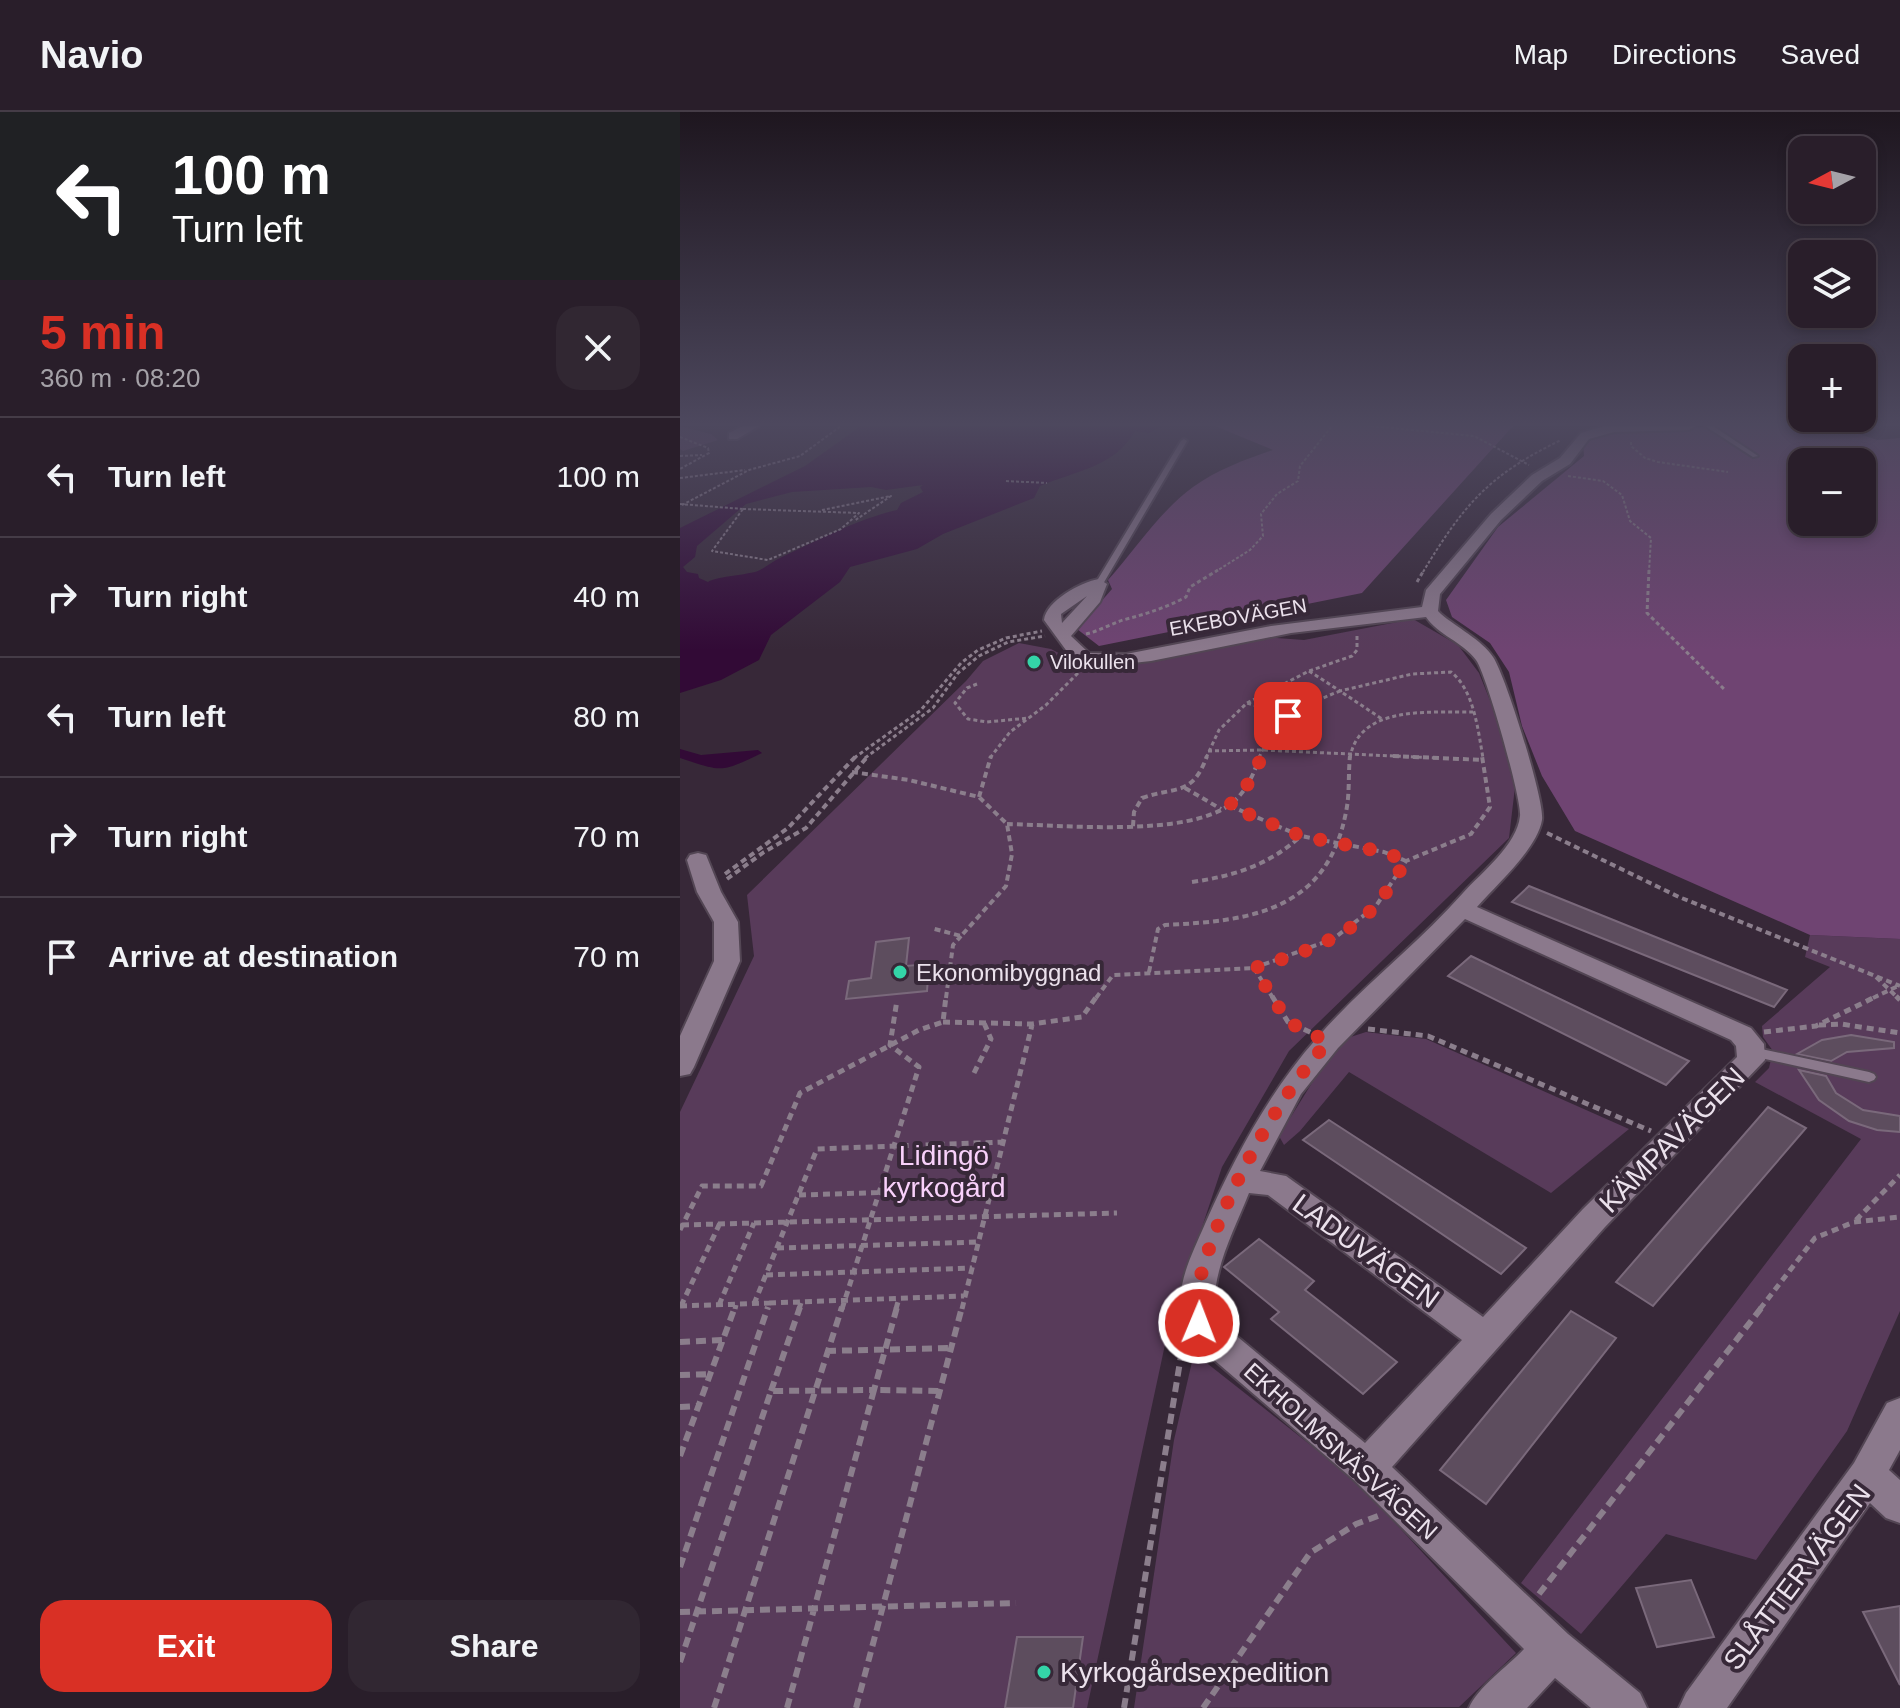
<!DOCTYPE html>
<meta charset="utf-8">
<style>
body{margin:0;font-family:Arial,sans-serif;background:#312732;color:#f1f3f6;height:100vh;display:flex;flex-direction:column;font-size:30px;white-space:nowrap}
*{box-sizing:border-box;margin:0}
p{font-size:26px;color:#a5a2a8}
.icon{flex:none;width:44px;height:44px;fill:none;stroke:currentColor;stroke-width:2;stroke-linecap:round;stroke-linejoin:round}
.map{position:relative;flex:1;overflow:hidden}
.details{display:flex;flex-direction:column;background:#291e2a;width:680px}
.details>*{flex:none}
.hud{background:#202124;color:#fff;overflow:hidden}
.needle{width:52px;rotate:263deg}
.tools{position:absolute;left:1108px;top:24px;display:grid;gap:16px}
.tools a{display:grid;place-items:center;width:88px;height:88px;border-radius:16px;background:#291e2a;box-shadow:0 4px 12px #0003,0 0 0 2px #453c47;font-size:40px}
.pin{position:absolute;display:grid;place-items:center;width:68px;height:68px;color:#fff;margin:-34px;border-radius:16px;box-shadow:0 4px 12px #0006}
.me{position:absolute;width:88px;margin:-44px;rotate:1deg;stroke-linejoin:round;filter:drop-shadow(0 0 6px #0008)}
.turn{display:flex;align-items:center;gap:28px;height:168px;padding:0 40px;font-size:36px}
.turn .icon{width:104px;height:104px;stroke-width:2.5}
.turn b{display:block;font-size:56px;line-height:68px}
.round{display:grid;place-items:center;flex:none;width:84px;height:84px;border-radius:24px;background:#312732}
.overview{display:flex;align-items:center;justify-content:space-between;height:136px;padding:0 40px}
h1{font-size:48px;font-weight:700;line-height:60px;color:#d93025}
.primary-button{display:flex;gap:16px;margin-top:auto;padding:16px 40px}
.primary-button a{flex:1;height:92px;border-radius:24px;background:#d93025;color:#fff;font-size:32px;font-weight:700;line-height:92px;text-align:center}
.primary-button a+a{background:#312732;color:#f1f3f6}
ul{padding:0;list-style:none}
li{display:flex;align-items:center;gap:24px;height:120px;padding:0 40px;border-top:2px solid #453c47}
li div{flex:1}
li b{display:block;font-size:30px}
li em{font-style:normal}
header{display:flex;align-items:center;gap:48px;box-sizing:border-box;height:112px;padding:0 40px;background:#291e2a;border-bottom:2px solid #453c47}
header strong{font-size:38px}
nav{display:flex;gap:44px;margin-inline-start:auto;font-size:28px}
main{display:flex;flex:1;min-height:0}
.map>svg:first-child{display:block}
.green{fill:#583b5a}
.forest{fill:#6f4472;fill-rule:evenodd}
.water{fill:#320a36;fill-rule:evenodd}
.building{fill:#5d4d5e;stroke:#7a697b;stroke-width:2}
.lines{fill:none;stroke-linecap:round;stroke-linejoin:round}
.lane-casing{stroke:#534654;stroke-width:4}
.street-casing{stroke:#534654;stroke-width:4}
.path-far4{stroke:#8b7e8c;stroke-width:2;stroke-dasharray:3 2;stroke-linecap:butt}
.path-far3{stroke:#8b7e8c;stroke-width:3;stroke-dasharray:4 3;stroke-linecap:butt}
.path-far2{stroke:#8b7e8c;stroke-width:4;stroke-dasharray:6 4;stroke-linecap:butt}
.path-far1{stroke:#8b7e8c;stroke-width:5;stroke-dasharray:7 5;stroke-linecap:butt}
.path{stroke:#8b7e8c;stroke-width:6;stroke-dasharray:10 6;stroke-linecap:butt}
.lane{fill:#8b798c;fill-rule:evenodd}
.street{fill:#8b798c;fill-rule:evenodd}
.route{stroke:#d93025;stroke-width:14;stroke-dasharray:0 25.2}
.poi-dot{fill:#34d4a8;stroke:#372838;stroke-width:3}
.labels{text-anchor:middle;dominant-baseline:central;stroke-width:8;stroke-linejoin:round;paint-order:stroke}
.far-street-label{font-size:20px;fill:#ebe1ec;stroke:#372838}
.far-poi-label{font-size:20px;fill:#ebe1ec;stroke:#372838;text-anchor:start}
.poi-label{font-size:24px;fill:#ebe1ec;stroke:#372838;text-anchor:start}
.street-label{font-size:24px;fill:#ebe1ec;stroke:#372838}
.near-street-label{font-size:28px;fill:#ebe1ec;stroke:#372838}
.near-park-label{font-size:28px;fill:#f9d1fb;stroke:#372838}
.near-poi-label{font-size:28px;fill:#ebe1ec;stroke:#372838;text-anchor:start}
</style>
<header>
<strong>Navio</strong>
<nav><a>Map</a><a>Directions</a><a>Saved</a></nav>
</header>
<main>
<section class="details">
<div class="hud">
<div class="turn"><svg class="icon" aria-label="left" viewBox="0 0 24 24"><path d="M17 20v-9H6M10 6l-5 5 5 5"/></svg><div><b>100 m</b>Turn left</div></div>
</div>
<div class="overview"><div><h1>5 min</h1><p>360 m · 08:20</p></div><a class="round"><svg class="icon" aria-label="close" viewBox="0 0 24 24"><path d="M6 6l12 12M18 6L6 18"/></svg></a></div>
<ul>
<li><svg class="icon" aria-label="left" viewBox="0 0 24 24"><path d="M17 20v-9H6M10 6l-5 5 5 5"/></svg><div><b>Turn left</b></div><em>100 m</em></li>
<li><svg class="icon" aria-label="right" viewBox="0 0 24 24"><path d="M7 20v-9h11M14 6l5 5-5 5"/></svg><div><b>Turn right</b></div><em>40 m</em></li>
<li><svg class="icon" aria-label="left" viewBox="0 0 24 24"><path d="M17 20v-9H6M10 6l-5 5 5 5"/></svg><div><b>Turn left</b></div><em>80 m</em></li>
<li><svg class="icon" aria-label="right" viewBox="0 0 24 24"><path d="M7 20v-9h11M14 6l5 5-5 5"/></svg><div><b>Turn right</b></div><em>70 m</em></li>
<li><svg class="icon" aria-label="arrive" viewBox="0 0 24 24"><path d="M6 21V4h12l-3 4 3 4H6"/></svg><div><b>Arrive at destination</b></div><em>70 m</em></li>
</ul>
<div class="primary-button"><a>Exit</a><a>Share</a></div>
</section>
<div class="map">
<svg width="1220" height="1596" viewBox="0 0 1220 1596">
<rect width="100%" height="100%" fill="#372838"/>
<path class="green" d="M0 314 31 322 38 328 3 339 0 337Z
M733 507 778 533 799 561 815 601 835 675 829 726 609 939 542 1055 489 1214 407 1596H0V1000L74 844 67 783 286 569 303 549 339 531 371 537 400 552H448L585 525 624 528Z
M1130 823 1220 827V1199L1167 1319 1076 1448 986 1422 901 1522 841 1471 1181 1027 1075 970 1089 956 1093 939 1083 925 1082 914 1150 855 1125 845Z
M686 920 746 927 949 1017 871 1081 669 960 620 1019 604 1033 599 1024 658 929Z
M514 1241 675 1368 836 1541 779 1595 454 1596 494 1328Z"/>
<path class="forest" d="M535 314H833L682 481 419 534 397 517 432 477 428 468C455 438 480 399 513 375 537 358 566 347 593 338Z
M1037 314H1152L1198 328 1220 326V827L1130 823 895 719 862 664 842 614 829 560 810 531 772 505 766 488 818 415 904 344 903 331 927 322ZM1122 350H1182V410H1122Z"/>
<path class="water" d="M181 314H483L469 321 455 319C435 355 395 359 360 374L354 386 263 422 237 437 170 455 160 470 91 523 79 548 41 568 0 581V416L125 354ZM243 373 240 375 243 380 221 391 217 398C177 407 134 430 96 448 89 452 82 458 75 460 63 463 35 465 28 470L19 466 18 462 7 460 3 455 15 445 17 434 66 392 112 380 191 375 206 378Z
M0 637 21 643 78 638 82 641C40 661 43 660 0 646Z"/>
<path class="building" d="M849 774 1107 878 1094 895 832 790Z
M229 826 226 854 249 852 247 879 166 887 169 869 191 866 196 830Z
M791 844 1009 949 986 973 768 864Z
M1171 923 1214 930V936L1167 940 1151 949 1117 942 1142 928Z
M1119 958 1146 964 1156 981 1183 998 1220 1004V1020L1197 1018 1169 1009 1139 988Z
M1088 995 1126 1016 973 1194 936 1170Z
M649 1008 846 1136 821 1162 623 1028Z
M579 1127 634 1169 625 1178 717 1250 683 1282 591 1207 599 1200 544 1155Z
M891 1199 936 1226 806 1392 760 1358Z
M1011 1468 1034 1525 977 1535 956 1476Z
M1220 1494V1573L1183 1500Z
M337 1525H403L393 1596H325Z"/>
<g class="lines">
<g class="lane-casing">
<path id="lane" d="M1025 314H1033L1078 344 1073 345Z
M1189 314H1200L1184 320 1181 318Z
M504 327 507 329 423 472 416 474 415 472 501 329Z
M1072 935 1189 960 1194 962 1196 965 1194 968 1189 970 1067 943 1065 940 1067 937Z"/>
</g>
<g class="street-casing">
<path id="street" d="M63 314H79L57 327H49V321Z
M925 314H1015L1009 318 934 320 909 327 890 352 862 369 821 408 760 482 758 499 761 502C776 515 802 528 813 545 825 562 865 689 862 708 857 737 817 772 797 795L1071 916 1084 932 1085 948 925 1115 712 1355 888 1522 960 1581 967 1596H911L875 1566 847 1596H789C797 1576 827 1555 844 1537L674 1368 519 1235C484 1194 506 1156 525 1112 554 1046 589 980 637 926 682 874 738 832 783 781 802 760 837 733 840 704 842 688 806 561 796 548 783 530 758 523 746 505L611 521 471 549 425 554 391 545 364 508C366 489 401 470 419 467L427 472 420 490 391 524 409 541 446 542 591 514 742 495 746 478 811 402 852 363 880 346 901 321ZM407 484 382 511 381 502ZM785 807 1051 928 1056 934 1057 945 903 1097 803 1205 606 1064 580 1059 621 982 658 936ZM569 1081 588 1083 782 1228 685 1331 535 1206C530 1162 553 1121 569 1081Z
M18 741 26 743 41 780 58 810 60 849 14 955 10 962 0 964V924L34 849V810L17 780 7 748 10 743Z
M1220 1286V1338L1209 1358 1220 1368V1411L1206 1406 1190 1391 1047 1596H999L1006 1581 1174 1351 1207 1291Z"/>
</g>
<path class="path-far4" d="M691 314 794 324 849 353
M0 325 28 336 29 341 0 357
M951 330V334L965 346 978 350 1048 360
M0 344 22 343
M888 364 923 369 942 383 950 409 971 426 969 460
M0 366 65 358
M326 369 367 371
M0 392 63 397
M2 393 69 358 120 344 161 314
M63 397 179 401 161 417 88 448 32 439Z
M142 398 211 384 174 409
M535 460 570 438 583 424 581 402 597 382 618 369 620 354 652 314
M743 460C784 392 809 363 881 328"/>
<path class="path-far3" d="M969 458 967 501 1045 578
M737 470 744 458
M406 522C419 519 431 512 443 508 466 502 485 496 506 485L510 475 538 458
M629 559 660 579 732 562 771 560C794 578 798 618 803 646
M297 572 287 576 275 591 288 607 307 610 349 606
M567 591 629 559 672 544 677 538V523
M528 639 582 638 757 646
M174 646 240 599 281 551 298 538 326 526 362 519
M185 646 253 596 278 561 299 544 328 530 365 524
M310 646 330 620 366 593 403 556
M526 646 539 618 567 591 607 603
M579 646C594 609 624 593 660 579L702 607
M670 646C679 592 752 601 793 600"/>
<path class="path-far2" d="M713 644 803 648
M172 660 229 668 299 685 327 712 332 742 326 774 281 824 251 816
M505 676 541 697
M299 685 311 644
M550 694 621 724 704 740 726 749
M327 712C382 713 509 726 552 691 567 679 574 661 580 644
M453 714 454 700 462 686C496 674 512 685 527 644
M867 721 999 785 1220 874
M45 762 108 716 176 644
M47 767 84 740 126 716 188 644
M512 770C554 764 589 753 621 724
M574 856 593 886
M469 860 478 817 485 813C571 809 647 799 666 700 670 681 668 663 670 644
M1196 865 1218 886
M266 886 273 833 281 824
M416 886 433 863 574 856 653 827 696 794 726 749 791 722 810 695 802 644
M1193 886 1218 874"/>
<path class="path-far1" d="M592 884 608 910 632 921
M1216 884 1220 888
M263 910 352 912 402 905 417 884
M1139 913 1161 912 1220 921
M688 917 748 924 971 1019
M1084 920 1136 914 1197 884
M294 961 311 927 304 911
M119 1083 312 1077
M1176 1108 1220 1063
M2 1113 437 1101
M0 1118 22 1074H81L120 981 239 918 263 910 266 884
M97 1136 298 1130
M86 1163 292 1156
M89 1191 284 1184
M74 1192 137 1037 323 1030
M39 1193 74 1111
M0 1194 89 1191 87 1197
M1 1194 40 1111
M55 1197 56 1193
M119 1197 121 1191
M162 1197 239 955 210 933 217 888
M216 1197 219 1186
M282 1197 352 913
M1080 1197 1135 1126 1174 1110 1220 1105"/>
<path class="path" d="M0 1230 42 1228
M146 1239 271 1236
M0 1263 30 1262
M91 1279 120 1195
M0 1295 18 1294
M0 1344 55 1195
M0 1455 88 1195
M859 1482 1082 1195
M0 1500 336 1491
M0 1550 91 1279 194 1278 217 1195
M34 1596 162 1195
M107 1596 194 1278 258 1279
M176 1596 282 1195
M444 1596 503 1231
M523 1596 630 1441 676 1412 698 1404"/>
<use href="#lane" class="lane"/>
<use href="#street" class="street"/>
</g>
<linearGradient id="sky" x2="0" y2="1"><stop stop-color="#1e161f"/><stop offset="0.58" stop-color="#4d485e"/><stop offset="1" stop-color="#4d485e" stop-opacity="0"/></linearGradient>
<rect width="1220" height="538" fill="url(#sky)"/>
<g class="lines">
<path class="route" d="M519 1211C518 1201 515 1190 517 1180 533 1102 594 989 648 930L608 910 574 856C617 843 667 827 697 792 708 779 717 763 726 749L704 740 621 724 549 694 573 666 589 625 608 604"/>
</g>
<g class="poi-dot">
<circle cx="354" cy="550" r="8"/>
<circle cx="220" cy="860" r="8"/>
<circle cx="364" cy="1560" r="8"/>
</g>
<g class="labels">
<g class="far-street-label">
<text transform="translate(558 505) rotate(-10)">EKEBOVÄGEN</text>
</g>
<g class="far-poi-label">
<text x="370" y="550">Vilokullen</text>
</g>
<g class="poi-label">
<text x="236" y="860">Ekonomibyggnad</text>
</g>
<g class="street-label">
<text transform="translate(661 1339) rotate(42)">EKHOLMSNÄSVÄGEN</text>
</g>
<g class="near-street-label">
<text transform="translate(992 1028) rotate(-45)">KÄMPAVÄGEN</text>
<text transform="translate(686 1139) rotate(36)">LADUVÄGEN</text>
<text transform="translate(1117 1465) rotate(-53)">SLÅTTERVÄGEN</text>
</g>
<g class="near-park-label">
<text x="264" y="1043">Lidingö<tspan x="264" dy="32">kyrkogård</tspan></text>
</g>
<g class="near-poi-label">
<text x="380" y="1560">Kyrkogårdsexpedition</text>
</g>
</g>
</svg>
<div class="tools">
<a><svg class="needle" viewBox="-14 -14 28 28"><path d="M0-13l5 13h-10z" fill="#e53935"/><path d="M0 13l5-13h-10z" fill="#a5a2a8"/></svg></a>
<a><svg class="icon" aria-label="layers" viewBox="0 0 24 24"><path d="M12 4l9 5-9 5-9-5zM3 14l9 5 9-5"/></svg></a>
<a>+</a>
<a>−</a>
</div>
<div class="pin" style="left:608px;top:604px;background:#d93025"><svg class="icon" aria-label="arrive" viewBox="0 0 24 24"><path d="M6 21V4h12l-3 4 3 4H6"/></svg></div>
<svg class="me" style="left:519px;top:1211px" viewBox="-20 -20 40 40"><circle r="17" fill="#d93025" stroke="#fff" stroke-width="3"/><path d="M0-11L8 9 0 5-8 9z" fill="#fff"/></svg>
</div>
</main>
